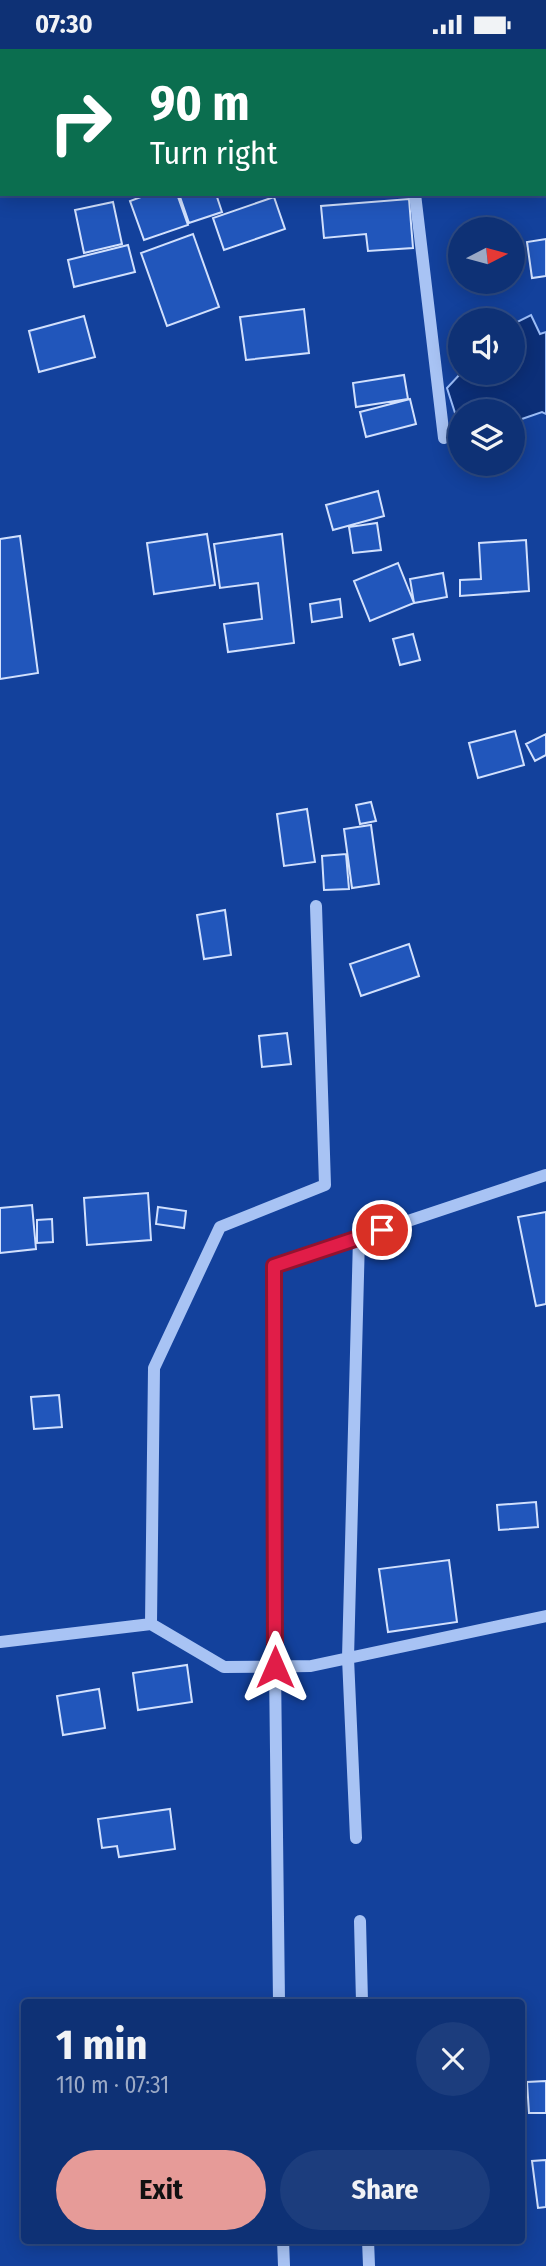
<!DOCTYPE html>
<meta charset="utf-8">
<style>
body{margin:0;font-family:"Fira Sans Condensed",sans-serif;background:#1c3d7d;color:#f1f3f6;height:100vh;display:flex;flex-direction:column;font-size:26px;white-space:nowrap}
*{box-sizing:border-box;margin:0}
p{font-size:23px;color:#9ba9c5}
.icon{flex:none;width:38px;height:38px;fill:none;stroke:currentColor;stroke-width:2;stroke-linecap:round;stroke-linejoin:round}
.map{position:relative;flex:1;overflow:hidden}
.panel{position:absolute;left:21px;top:1950px;width:504px;height:245px;display:flex;flex-direction:column;background:#0e3175;border-radius:7px;box-shadow:0 4px 18px #0003,0 0 0 2px #2e4c87}
.panel>*{flex:none}
.guide{position:absolute;left:0px;top:0px;width:546px;height:147px;box-shadow:0 4px 18px #0003,0 0 0 2px #2e4c87;background:#0b6e4f;color:#fff;overflow:hidden}
.needle{width:46px;rotate:84deg}
.buttons{position:absolute;left:448px;top:168px;display:grid;gap:14px}
.buttons a{display:grid;place-items:center;width:77px;height:77px;border-radius:50%;background:#0e3175;box-shadow:0 4px 18px #0003,0 0 0 2px #2e4c87;font-size:35px}
.pin{position:absolute;display:grid;place-items:center;width:60px;height:60px;color:#fff;margin:-30px;border:4px solid #fff;border-radius:50%;box-shadow:0 2px 7px #0007}
.me{position:absolute;width:77px;margin:-38px;rotate:0deg;stroke-linejoin:round;filter:drop-shadow(0 0 5px #0008)}
.turn{display:flex;align-items:center;gap:24px;height:147px;padding:0 35px;font-size:32px}
.turn .icon{width:91px;height:91px;stroke-width:2.5}
.turn b{display:block;font-size:49px;line-height:60px}
.round{display:grid;place-items:center;flex:none;width:74px;height:74px;border-radius:37px;background:#1c3d7d}
.head{display:flex;align-items:center;justify-content:space-between;height:119px;padding:0 35px}
h1{font-size:42px;font-weight:700;line-height:52px}
.cta{display:flex;gap:14px;margin-top:auto;padding:14px 35px}
.cta a{flex:1;height:80px;border-radius:42px;background:#e69b98;color:#111;font-size:28px;font-weight:700;line-height:80px;text-align:center}
.cta a+a{background:#1c3d7d;color:#f1f3f6}
.status{display:flex;justify-content:space-between;align-items:center;height:49px;padding:0 35px;background:#0e3175;direction:ltr}
.status svg{height:19px;fill:currentColor}
.map>svg:first-child{display:block}
.water{fill:#0c2f78;stroke:#9bbcf6;stroke-width:2}
.building{fill:#2156bb;stroke:#d1e0fd;stroke-width:2}
.lines{fill:none;stroke-linecap:round;stroke-linejoin:round}
.minor{stroke:#a8c3f4;stroke-width:12}
.route-casing{stroke:#92132f;stroke-width:18}
.route{stroke:#e11d48;stroke-width:12}
</style>
<div class="status"><b>07:30</b><svg viewBox="0 0 49 12"><path d="M0 12V9h3v3zM5 12V6h3v6zM10 12V3h3v9zM15 12V0h3v12zM26 1h20v11H26zM47 4h2v5h-2z"/></svg></div>
<div class="map">
<svg width="546" height="2217" viewBox="0 0 546 2217">
<rect width="100%" height="100%" fill="#13419c"/>
<path class="water" d="M531 266 540 285 546 283V365L542 363 513 373V362L475 360 460 362V365L456 367 447 339 461 324H513V275Z"/>
<path class="building" d="M243 0H314V2H243Z
M506 0H546V50H544V2Z
M544 61H546L545 147 544 142Z
M149 145H177L188 176 144 191 130 152Z
M179 145H216L222 163 189 174Z
M274 148 285 180 224 201 213 169Z
M409 150 413 199 368 202 366 185 324 189 321 157Z
M113 153 122 195 84 204 75 161Z
M193 185 219 258 167 277 141 204Z
M546 190V227L532 229 527 193Z
M128 196 135 223 74 238 68 211Z
M304 260 309 304 246 311 240 268Z
M84 267 95 308 39 323 29 282Z
M404 326 408 350 356 358 353 334Z
M410 350 416 375 366 388 360 363Z
M378 442 384 467 333 481 326 456Z
M377 474 381 501 353 504 349 478Z
M207 485 215 536 154 545 147 494Z
M282 485 294 594 228 603 224 575 262 570 258 534 220 539 214 495Z
M20 487 38 624 0 630V490Z
M526 491 529 542 460 547V531L481 530 479 494Z
M398 514 414 554 370 572 354 532Z
M443 524 447 548 414 554 410 530Z
M340 550 342 568 312 573 310 555Z
M413 585 420 611 400 616 393 590Z
M515 682 524 716 478 729 469 694Z
M546 685V706L535 712 526 695Z
M371 753 376 772 360 775 356 756Z
M307 760 315 813 284 817 277 765Z
M371 776 379 835 352 839 344 780Z
M346 805 349 840 324 841 322 807Z
M225 861 231 906 204 910 197 866Z
M409 895 419 927 361 947 350 915Z
M287 984 291 1015 262 1018 259 987Z
M148 1144 151 1191 87 1196 84 1149Z
M32 1156 36 1200 0 1204V1159Z
M158 1158 186 1162 184 1179 156 1175Z
M546 1163V1255L536 1257 518 1168Z
M52 1170 53 1193 37 1194V1171Z
M59 1346 62 1378 34 1380 31 1348Z
M536 1453 538 1478 499 1481 497 1456Z
M449 1511 457 1573 388 1583 379 1520Z
M187 1616 192 1653 138 1661 133 1624Z
M99 1640 105 1679 63 1686 57 1647Z
M170 1760 175 1800 119 1808 117 1797 102 1799 98 1770Z
M546 2032V2064H529L527 2033Z
M546 2111V2158L538 2159 532 2112Z"/>
<g class="lines">
<path class="minor" d="M398 0 399 2
M415 145 444 389
M151 1575 154 1319 220 1178 325 1136 316 857
M0 1593 151 1575 224 1618 311 1617 546 1567
M356 1789 348 1609 359 1189
M360 1872 362 1953
M279 1953 275 1618 273 1217 546 1126
M283 2191 284 2217
M368 2191 369 2217"/>
</g>
<g class="lines">
<g class="route-casing">
<path id="route" d="M275 1618 274 1217 382 1181"/>
</g>
<use href="#route" class="route"/>
</g>
</svg>
<div class="buttons">
<a><svg class="needle" viewBox="-14 -14 28 28"><path d="M0-13l5 13h-10z" fill="#e53935"/><path d="M0 13l5-13h-10z" fill="#9ba9c5"/></svg></a>
<a><svg class="icon" aria-label="sound" viewBox="0 0 24 24"><path d="M4 9h4l5-4v14l-5-4H4zM17 9q2 3 0 6"/></svg></a>
<a><svg class="icon" aria-label="layers" viewBox="0 0 24 24"><path d="M12 4l9 5-9 5-9-5zM3 14l9 5 9-5"/></svg></a>
</div>
<div class="pin" style="left:382px;top:1181px;background:#d93025"><svg class="icon" aria-label="arrive" viewBox="0 0 24 24"><path d="M6 21V4h12l-3 4 3 4H6"/></svg></div>
<svg class="me" style="left:275px;top:1618px" viewBox="-20 -20 40 40"><path d="M0-17L14 15 0 8-14 15z" fill="#e11d48" stroke="#fff" stroke-width="4"/></svg>
<div class="guide">
<div class="turn"><svg class="icon" aria-label="right" viewBox="0 0 24 24"><path d="M7 20v-9h11M14 6l5 5-5 5"/></svg><div><b>90 m</b>Turn right</div></div>
</div>
<section class="panel">
<div class="head"><div><h1>1 min</h1><p>110 m · 07:31</p></div><a class="round"><svg class="icon" aria-label="close" viewBox="0 0 24 24"><path d="M6 6l12 12M18 6L6 18"/></svg></a></div>
<div class="cta"><a>Exit</a><a>Share</a></div>
</section>
</div>
